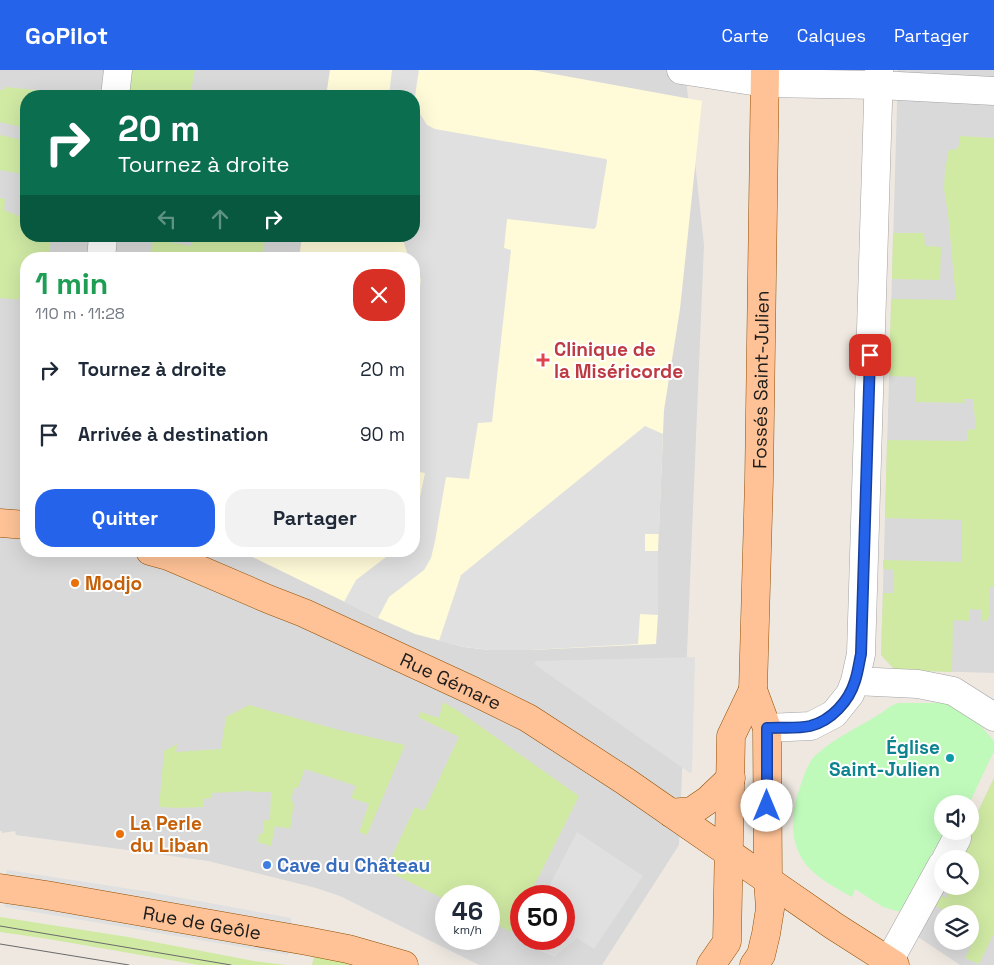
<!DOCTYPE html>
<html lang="fr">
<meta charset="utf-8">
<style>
body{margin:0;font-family:"Space Grotesk",sans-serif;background:#f2f2f3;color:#1f2937;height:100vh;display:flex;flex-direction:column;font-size:19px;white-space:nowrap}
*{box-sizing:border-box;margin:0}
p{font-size:16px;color:#747a83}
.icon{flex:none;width:28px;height:28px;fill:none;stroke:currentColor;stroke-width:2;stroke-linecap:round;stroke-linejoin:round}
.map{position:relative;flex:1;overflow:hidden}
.details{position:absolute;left:20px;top:182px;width:400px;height:305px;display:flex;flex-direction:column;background:#fff;border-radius:20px;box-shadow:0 5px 20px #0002}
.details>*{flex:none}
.banner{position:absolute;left:20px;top:20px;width:400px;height:152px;border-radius:20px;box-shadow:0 5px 20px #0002;background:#0b6e4f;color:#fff;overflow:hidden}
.fabs{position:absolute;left:934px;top:725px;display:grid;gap:10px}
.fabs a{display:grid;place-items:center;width:45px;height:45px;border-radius:50%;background:#fff;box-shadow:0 5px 20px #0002;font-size:25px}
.speed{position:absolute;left:435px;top:815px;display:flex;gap:10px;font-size:25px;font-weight:700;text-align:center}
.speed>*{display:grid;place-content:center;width:65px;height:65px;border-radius:50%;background:#fff;box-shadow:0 5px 20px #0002;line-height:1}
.speed small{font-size:12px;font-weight:400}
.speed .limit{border:8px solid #d22;background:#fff;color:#111}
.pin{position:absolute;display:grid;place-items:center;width:42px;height:42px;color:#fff;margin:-21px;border-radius:10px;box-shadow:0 2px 8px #0006}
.me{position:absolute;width:55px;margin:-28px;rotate:0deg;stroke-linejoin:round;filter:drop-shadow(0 0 4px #0008)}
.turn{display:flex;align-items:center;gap:18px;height:105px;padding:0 15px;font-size:22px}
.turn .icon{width:65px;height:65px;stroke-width:2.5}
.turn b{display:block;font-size:35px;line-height:42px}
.lanes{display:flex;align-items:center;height:48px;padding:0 15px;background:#0003;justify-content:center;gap:25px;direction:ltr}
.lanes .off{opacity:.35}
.round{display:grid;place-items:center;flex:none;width:52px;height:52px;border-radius:20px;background:#f2f2f3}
.summary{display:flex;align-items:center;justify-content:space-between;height:85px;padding:0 15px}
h1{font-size:30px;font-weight:600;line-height:38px;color:#1e9e55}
.action{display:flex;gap:10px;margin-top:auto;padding:10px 15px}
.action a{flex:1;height:58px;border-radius:20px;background:#2563eb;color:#fff;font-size:20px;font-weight:600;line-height:58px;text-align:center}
.action a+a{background:#f2f2f3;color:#1f2937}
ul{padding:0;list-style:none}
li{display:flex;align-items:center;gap:15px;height:65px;padding:0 15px}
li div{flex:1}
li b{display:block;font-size:19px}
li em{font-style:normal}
header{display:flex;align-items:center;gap:30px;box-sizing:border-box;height:70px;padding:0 25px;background:#2563eb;color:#fff}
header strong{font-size:24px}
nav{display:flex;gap:28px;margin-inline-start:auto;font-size:18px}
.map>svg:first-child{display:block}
.residential{fill:#dad9d9;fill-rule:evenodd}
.education{fill:#fffad8}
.grass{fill:#d0eaa4}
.park{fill:#bffabb}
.parking{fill:#e0e0e0}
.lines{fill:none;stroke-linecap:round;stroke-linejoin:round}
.minor-casing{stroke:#a3a3a3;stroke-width:29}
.major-casing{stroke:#934e00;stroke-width:29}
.minor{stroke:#fff;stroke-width:28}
.major{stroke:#fec296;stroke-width:28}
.tram{stroke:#6a6a6a;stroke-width:1}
.route-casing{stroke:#184099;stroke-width:12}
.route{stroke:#2563eb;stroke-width:9}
.health-dot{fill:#e0444e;stroke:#fff;stroke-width:2}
.food-dot{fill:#e8710a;stroke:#fff;stroke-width:2}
.culture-dot{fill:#0f9aa8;stroke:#fff;stroke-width:2}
.shop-dot{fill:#3f7fe0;stroke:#fff;stroke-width:2}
.labels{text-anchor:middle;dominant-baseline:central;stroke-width:4;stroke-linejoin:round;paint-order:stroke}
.health-label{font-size:19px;font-weight:bold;fill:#be3a42;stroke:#fff;text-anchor:start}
.street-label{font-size:19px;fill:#1c1c1c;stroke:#fff}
.food-label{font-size:19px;font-weight:bold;fill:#c56008;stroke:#fff;text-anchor:start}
.culture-label{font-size:19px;font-weight:bold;fill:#0d838f;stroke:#fff;text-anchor:end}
.shop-label{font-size:19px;font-weight:bold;fill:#366cbe;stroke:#fff;text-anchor:start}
</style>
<header>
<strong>GoPilot</strong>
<nav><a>Carte</a><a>Calques</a><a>Partager</a></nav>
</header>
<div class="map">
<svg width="994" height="895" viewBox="0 0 994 895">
<rect width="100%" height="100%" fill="#eee8e1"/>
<path class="residential" d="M0 0H685L704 175 679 775 602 895H479L340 826 316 818 208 791 16 765 15 761 2 763V761H0ZM26 26H414V166H26ZM26 189H414V481H26ZM446 826H489V869H446ZM521 826H564V869H521Z
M898 0H994V603L895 600 881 585Z
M994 708V895H960L915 865 942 816H970V758ZM942 844H970V871H942Z"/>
<path class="education" d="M330 0H532L702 31 680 239 664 340 658 481V545L656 574 531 580H490L464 577 415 564 378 548 240 481H414V189H299L302 166H414V26H326Z"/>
<path class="grass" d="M127 0H195L190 26H125Z
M5 17 54 22V26H26V58L0 52V20H4Z
M0 65 26 71V98L23 104 0 100Z
M959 66 994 68V517H990V544L987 551H981V540L970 539V551L953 550 952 602 895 600 881 585 883 523H894V500L883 499V490L962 492V450L885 448 887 370 967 371V360L976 359 973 329H964L965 333 916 332V307L889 306 891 229 956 230 948 144 944 119 945 100 949 79 954 80 958 78 960 71Z
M0 128 5 129 4 140 26 149V166H51L49 189H26V230L0 228Z
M893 163H924L925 176 941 177 940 210 892 209Z
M193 166H265L263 189H169L150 181 152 178 153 169 191 176Z
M443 632 457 640 579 726 529 826H521V842L511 862 489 851V826H446V830L383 799 389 787 391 788 415 737 424 741 459 667 418 647 420 642 439 648Z
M249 635 339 660 405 675 367 765 359 762 369 734 351 728 356 716 305 699 298 718H294L291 731 294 732 290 759 275 756 271 776 258 772 259 764 263 763V750H270L271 722H252L251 721 212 723V728L203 729V737L177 738 159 737 164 681 177 674 176 682 221 679 226 647Z
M994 708V863L979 894 965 888 980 857 970 852V844H953L929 833 935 823 946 828 952 816H970V789H953L968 761H970V758Z
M0 847 128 867 254 891 286 895H199L48 869 0 862Z
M315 880 378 895H312Z"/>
<path class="park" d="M898 633H951L980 655 994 671V681L969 734H942V761H956L935 778 900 842 883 837 855 819 852 827C838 819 822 811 811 800 788 777 790 745 800 717 804 706 808 691 817 684 839 664 868 654 891 636Z"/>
<path class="parking" d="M392 0H419L415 26 419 42 427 55 435 59 606 89 607 91 596 157 594 159 507 149 504 178 511 180 492 352 478 353 469 409 446 407 435 471 431 488 424 500 389 527 378 548 344 532 356 510 390 484 399 481H414V456L425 403 414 401V257L421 209 414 198V189H409L402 166H414V26H389Z
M645 356 663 364 659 464H645V481H658V545L640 544 638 574 531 580H490L464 577 439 571 461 505Z
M695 587 692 702 690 703 534 594 537 591Z
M577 762 643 806 594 879 577 868 554 887 520 872 522 869H564V826H544Z
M7 800 144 821 291 848 292 858 5 808Z
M7 828 290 874 288 885 5 837Z"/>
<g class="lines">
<g class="minor-casing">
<path id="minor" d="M681 0 765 13 879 15 994 21
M115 26 118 0
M101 189 103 166
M855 611 918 614 953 621 994 647
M767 658 811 656 834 644 850 624 855 611 861 584 879 0
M946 789 957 768
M889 891 942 795"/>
</g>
<g class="major-casing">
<g id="major">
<path d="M0 453 26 455"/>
<path id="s1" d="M150 481 168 486 268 529 304 543 473 621 528 648 625 711 834 856 895 895"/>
<path d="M671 743 692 741 708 730 731 708"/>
<path id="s2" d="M0 818 46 825 307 871 348 879 404 895"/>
<path d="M711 895 727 872 731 666 753 620"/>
<path id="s3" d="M754 895 761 885 766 864 770 839 768 810 767 658 753 620 759 410 765 0"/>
</g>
</g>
<use href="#minor" class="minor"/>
<use href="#major" class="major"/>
<path class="tram" d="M0 856 231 895
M0 874 129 895"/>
</g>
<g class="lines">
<g class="route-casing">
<path id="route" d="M767 736V658C781 657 796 659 810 656 831 651 849 631 855 611 858 602 859 593 861 584L870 285"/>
</g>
<use href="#route" class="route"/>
</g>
<path class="health-dot" d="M540.5 282.5h5v5h5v5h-5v5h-5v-5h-5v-5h5z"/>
<g class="food-dot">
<circle cx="75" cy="513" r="5"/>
<circle cx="120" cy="764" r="5"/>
</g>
<circle class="culture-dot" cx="950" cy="688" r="5"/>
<circle class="shop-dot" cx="267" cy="795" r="5"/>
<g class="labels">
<g class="health-label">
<text x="554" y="279">Clinique de<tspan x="554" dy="22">la Miséricorde</tspan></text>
</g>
<g class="street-label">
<text stroke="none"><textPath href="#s3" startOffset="591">Fossés Saint-Julien</textPath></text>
<text stroke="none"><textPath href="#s1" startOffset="328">Rue Gémare</textPath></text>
<text stroke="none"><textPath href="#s2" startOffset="205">Rue de Geôle</textPath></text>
</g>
<g class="food-label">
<text x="85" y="513">Modjo</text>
<text x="130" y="753">La Perle<tspan x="130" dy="22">du Liban</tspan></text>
</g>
<g class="culture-label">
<text x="940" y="677">Église<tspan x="940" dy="22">Saint-Julien</tspan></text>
</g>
<g class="shop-label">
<text x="277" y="795">Cave du Château</text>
</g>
</g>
</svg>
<div class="fabs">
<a><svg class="icon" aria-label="sound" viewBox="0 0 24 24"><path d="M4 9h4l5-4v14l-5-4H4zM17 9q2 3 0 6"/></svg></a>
<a><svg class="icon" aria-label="search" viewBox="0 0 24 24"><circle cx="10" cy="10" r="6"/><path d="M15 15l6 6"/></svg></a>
<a><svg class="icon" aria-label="layers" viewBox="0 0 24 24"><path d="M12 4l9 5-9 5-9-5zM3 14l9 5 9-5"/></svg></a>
</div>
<div class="speed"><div>46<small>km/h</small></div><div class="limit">50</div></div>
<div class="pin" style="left:870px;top:285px;background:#d93025"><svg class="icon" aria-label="arrive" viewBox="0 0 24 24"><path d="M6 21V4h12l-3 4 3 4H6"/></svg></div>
<svg class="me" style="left:767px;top:736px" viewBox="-20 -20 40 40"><circle r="19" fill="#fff"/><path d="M0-13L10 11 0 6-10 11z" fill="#2563eb"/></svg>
<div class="banner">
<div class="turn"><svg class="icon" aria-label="right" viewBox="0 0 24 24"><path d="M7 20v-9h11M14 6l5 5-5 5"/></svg><div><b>20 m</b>Tournez à droite</div></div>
<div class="lanes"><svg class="icon off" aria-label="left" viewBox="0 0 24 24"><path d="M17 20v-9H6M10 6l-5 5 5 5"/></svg><svg class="icon off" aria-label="ahead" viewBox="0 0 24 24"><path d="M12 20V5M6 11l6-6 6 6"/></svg><svg class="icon" aria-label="right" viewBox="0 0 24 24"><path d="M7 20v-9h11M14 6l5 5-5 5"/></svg></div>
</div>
<section class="details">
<div class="summary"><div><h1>1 min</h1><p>110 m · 11:28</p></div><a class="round" style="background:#d93025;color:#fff"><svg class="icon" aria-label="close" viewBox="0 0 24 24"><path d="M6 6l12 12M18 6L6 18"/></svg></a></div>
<ul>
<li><svg class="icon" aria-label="right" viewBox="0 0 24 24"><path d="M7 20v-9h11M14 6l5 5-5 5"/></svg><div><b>Tournez à droite</b></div><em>20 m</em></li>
<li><svg class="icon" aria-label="arrive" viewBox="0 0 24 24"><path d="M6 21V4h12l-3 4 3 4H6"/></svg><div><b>Arrivée à destination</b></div><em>90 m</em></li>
</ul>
<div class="action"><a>Quitter</a><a>Partager</a></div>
</section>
</div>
